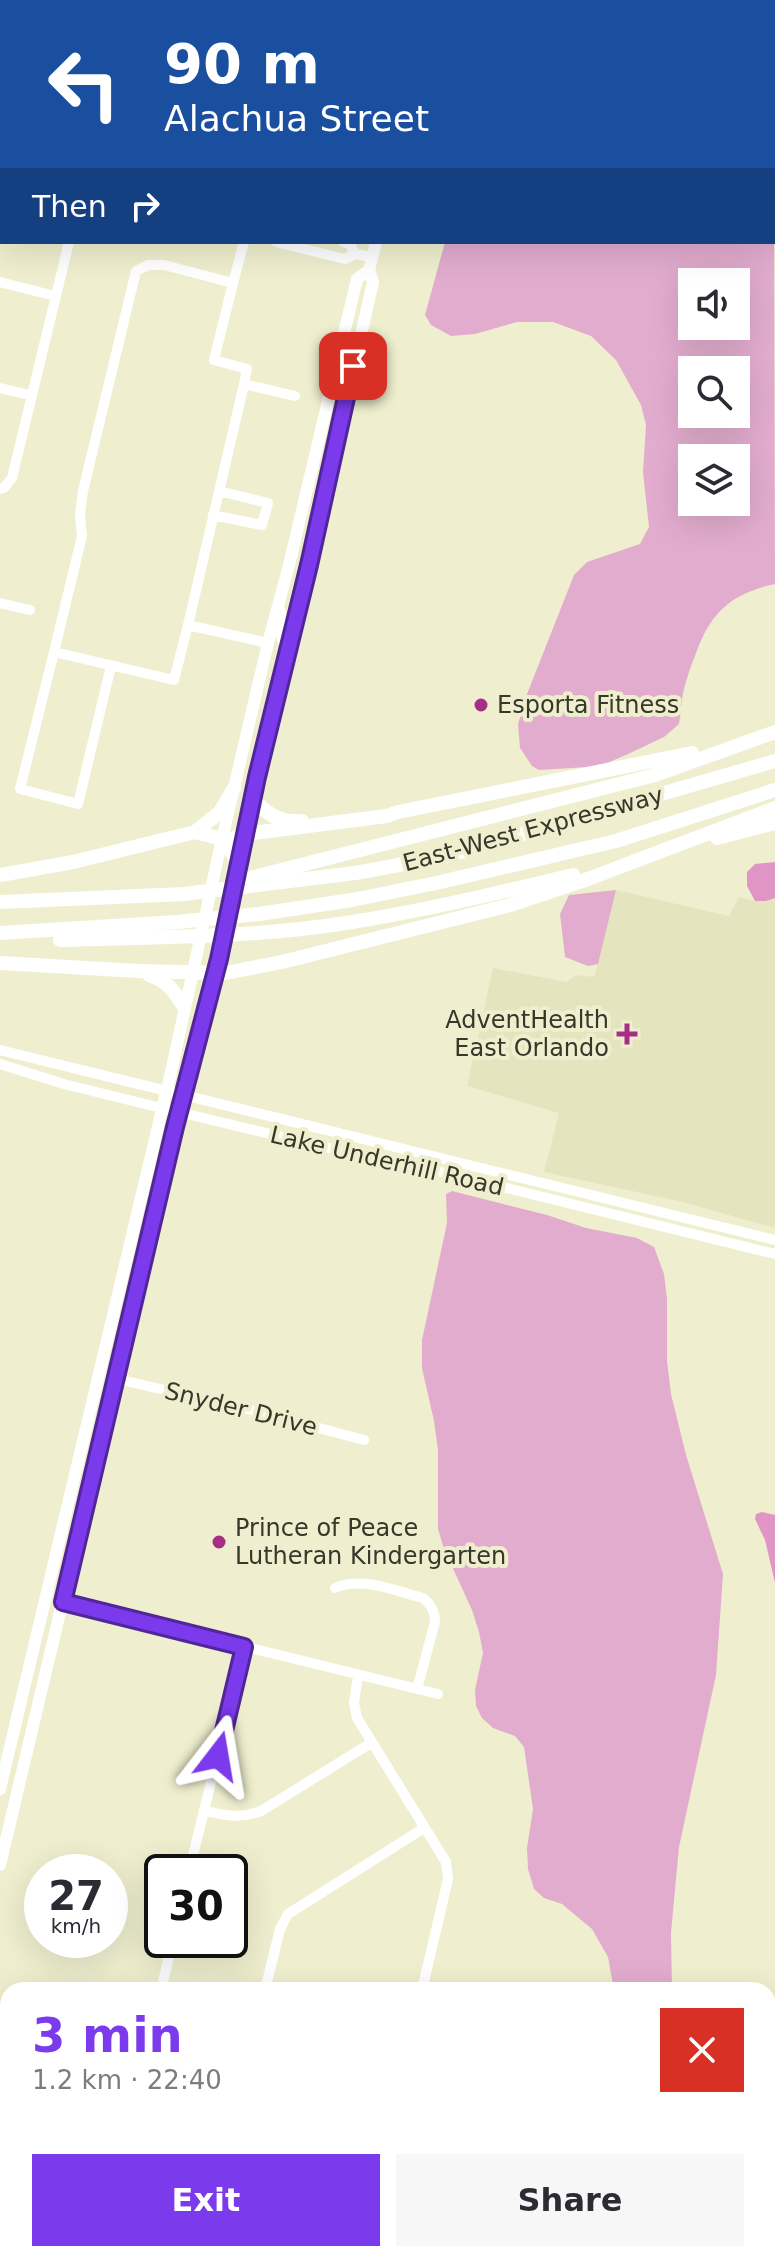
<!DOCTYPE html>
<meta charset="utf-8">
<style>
body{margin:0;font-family:"DejaVu Sans",sans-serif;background:#f7f7f7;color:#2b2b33;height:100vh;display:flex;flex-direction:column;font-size:30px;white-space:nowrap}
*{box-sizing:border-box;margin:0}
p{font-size:26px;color:#7c7c81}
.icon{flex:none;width:44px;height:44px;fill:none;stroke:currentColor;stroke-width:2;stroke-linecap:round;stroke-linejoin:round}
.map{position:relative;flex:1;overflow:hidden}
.side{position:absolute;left:0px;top:1982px;width:776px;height:280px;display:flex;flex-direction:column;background:#fff;border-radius:24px 24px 0 0;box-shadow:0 8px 32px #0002}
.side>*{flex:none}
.top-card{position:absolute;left:0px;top:0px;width:776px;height:244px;box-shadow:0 8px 32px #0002;background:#1a4fa0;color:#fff;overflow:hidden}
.controls{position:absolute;left:678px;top:268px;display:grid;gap:16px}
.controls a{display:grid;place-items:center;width:72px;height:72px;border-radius:0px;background:#fff;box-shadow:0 8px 32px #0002;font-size:40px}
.speed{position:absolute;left:24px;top:1854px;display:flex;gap:16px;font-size:40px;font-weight:700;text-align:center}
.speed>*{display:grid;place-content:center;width:104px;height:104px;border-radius:50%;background:#fff;box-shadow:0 8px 32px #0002;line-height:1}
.speed small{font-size:20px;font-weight:400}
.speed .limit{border:4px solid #111;border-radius:12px;background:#fff;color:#111}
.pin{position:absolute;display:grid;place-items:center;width:68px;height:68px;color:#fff;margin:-34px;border-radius:16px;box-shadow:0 4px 12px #0006}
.me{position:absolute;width:88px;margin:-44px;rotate:14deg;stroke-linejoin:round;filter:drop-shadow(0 0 6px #0008)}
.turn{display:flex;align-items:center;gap:28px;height:168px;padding:0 32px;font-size:36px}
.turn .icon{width:104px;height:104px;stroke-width:2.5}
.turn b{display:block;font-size:56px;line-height:68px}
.then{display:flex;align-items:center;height:76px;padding:0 32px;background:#0003;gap:16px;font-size:30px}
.round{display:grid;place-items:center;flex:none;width:84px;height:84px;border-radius:0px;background:#f7f7f7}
.headline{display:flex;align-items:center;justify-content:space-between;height:136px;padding:0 32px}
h1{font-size:48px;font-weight:600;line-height:60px;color:#7c3aed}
.action{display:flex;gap:16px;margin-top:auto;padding:16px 32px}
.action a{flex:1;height:92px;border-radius:0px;background:#7c3aed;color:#fff;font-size:32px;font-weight:600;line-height:92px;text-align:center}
.action a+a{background:#f7f7f7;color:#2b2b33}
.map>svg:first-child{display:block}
.built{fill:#e4e5be}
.green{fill:#e2acce;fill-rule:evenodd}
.water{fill:#e195c6}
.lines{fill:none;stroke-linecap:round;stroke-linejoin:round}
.minor{stroke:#fff;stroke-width:10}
.major{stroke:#fff;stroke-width:12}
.highway{stroke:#fff;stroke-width:14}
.route-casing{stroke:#51269a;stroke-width:20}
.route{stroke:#7c3aed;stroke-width:14}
.poi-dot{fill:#a62e85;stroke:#efefcf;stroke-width:3}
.labels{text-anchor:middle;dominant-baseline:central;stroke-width:8;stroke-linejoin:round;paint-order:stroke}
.poi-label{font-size:24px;fill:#37372a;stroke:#efefcf;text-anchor:start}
.street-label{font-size:24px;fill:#37372a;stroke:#efefcf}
</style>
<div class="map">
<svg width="775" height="2262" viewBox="0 0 775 2262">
<rect width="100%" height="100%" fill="#efefcf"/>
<path class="built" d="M616 890 729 916 739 897 755 901H766L775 898V1228L683 1202 544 1172 559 1113 467 1086 493 968 567 982 576 975 594 977Z"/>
<path class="green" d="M774 216 775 584C730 594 710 613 695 656 690 668 686 680 683 693 681 703 681 714 679 724L664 737 626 755 607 763 588 767 539 770 532 766 520 748 518 724 527 694 574 575 587 562 640 544 649 527 643 472 646 425 641 405 616 360 591 336 553 322H517L475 334 451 336 431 325 425 315 445 242H774ZM692 282H736V326H692ZM692 370H736V414H692ZM692 458H736V502H692Z
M616 890 598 964 588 966 565 957 560 914 569 895Z
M452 1191 547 1215 586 1228 637 1238 654 1247 664 1274 667 1299V1361L671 1394 686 1455 723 1574 716 1675 679 1847 671 1933 672 1990H614L608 1957 592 1929 562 1904 544 1898 534 1889 528 1869 527 1848 533 1809 524 1747 515 1736 493 1728 482 1718 476 1706 475 1690 483 1653 479 1632 472 1610 444 1549 438 1529V1450L434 1421 422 1368V1340L447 1223 446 1194Z"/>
<path class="water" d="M775 862V898L766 901H755L747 886V872L755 864Z
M762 1512 775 1515V1583L765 1540 755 1519 756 1514Z"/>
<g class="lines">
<path class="minor" d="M19 2 20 0
M125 2V0
M694 2V0
M0 85 2 80
M0 97 2 99
M774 171H775
M0 199 2 192
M276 242 345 259 355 254 372 257
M343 242 350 244 355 254
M0 282 55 296
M233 283 214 360 247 369 244 384 295 396
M0 388 30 395
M0 489 4 488 12 478 69 242
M213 515 262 525 268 503 219 491
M0 603 30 610
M188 625 244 384
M54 652 82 536 80 515 83 491 136 271 148 265H164L233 283 244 242
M111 666 78 804 20 789 54 652 174 680 188 625 268 643
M0 1050 775 1240
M0 1064 64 1084 141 1103 333 1149 437 1171 775 1254
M117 1379 255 1411 364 1440
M335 1588C363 1576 395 1591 423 1598 431 1605 435 1611 435 1622L417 1689
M63 1602 438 1694
M358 1675 354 1703 357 1718 446 1862 448 1879 422 1990
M204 1810C225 1816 241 1819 261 1811L371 1743
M189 1872 244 1647
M161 1990 173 1940
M265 1990 280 1929 288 1914 424 1828
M768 2060 775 2031
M768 2126 775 2127
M452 2254 486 2262
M85 2262 86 2254
M358 2262 360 2254"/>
<path class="major" d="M426 2V0
M442 2V0
M279 610C285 623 277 636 288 648
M0 1789 171 1072 222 839 268 643 289 565 357 279 369 270
M0 1865 174 1132 219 959 257 777 309 565 373 282 369 270 376 242"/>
<path class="highway" d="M253 798C266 814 280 823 302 821
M195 832 220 812 234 788
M717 838 775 823
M221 846 229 840 245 834 387 816 398 812 692 753
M0 875 73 862 195 832 222 839 234 855 238 867
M238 881 655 775 775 732
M0 902 184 894 355 873 443 857 775 761
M0 933 177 922 259 914 352 900 436 883 616 841 775 790
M60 940C155 937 252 938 346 923 423 911 498 893 573 875
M0 963 138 971 225 973 282 962 510 905 588 879 775 808
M149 975C168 981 174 991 184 1007"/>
</g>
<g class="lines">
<g class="route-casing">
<path id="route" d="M218 1756 244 1647 63 1602 175 1127 219 959 257 777 309 565 353 366"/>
</g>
<use href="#route" class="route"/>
</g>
<g class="poi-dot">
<circle cx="481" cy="705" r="8"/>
<path d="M623 1022h8v8h8v8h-8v8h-8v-8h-8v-8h8z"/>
<circle cx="219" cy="1542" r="8"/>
</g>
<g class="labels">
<g class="poi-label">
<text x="497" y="705">Esporta Fitness</text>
<text x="609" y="1020" text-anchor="end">AdventHealth<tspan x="609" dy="28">East Orlando</tspan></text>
<text x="235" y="1528">Prince of Peace<tspan x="235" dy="28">Lutheran Kindergarten</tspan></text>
</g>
<g class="street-label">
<text transform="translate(533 829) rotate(-15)">East-West Expressway</text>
<text transform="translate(387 1161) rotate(13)">Lake Underhill Road</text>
<text transform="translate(241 1409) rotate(14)">Snyder Drive</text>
</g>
</g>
</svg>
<div class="controls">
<a><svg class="icon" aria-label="sound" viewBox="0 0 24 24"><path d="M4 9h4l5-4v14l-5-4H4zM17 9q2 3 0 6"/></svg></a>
<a><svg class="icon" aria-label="search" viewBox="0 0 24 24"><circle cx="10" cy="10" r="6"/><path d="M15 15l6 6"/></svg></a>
<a><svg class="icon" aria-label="layers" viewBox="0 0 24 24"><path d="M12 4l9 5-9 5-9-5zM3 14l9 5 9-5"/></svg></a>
</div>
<div class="speed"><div>27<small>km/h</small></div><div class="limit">30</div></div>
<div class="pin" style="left:353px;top:366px;background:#d93025"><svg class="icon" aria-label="arrive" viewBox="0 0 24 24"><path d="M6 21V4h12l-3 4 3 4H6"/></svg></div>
<svg class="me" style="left:218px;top:1756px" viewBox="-20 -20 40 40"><path d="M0-17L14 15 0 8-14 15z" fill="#7c3aed" stroke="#fff" stroke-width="4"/></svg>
<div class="top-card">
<div class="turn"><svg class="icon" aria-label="left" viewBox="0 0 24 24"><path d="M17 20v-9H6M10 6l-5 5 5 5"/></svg><div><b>90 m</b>Alachua Street</div></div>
<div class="then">Then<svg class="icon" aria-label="right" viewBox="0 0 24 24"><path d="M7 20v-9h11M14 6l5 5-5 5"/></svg></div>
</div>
<section class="side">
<div class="headline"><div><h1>3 min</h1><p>1.2 km · 22:40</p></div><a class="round" style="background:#d93025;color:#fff"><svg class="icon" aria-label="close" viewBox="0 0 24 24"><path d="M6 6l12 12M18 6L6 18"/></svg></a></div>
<div class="action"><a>Exit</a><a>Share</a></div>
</section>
</div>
